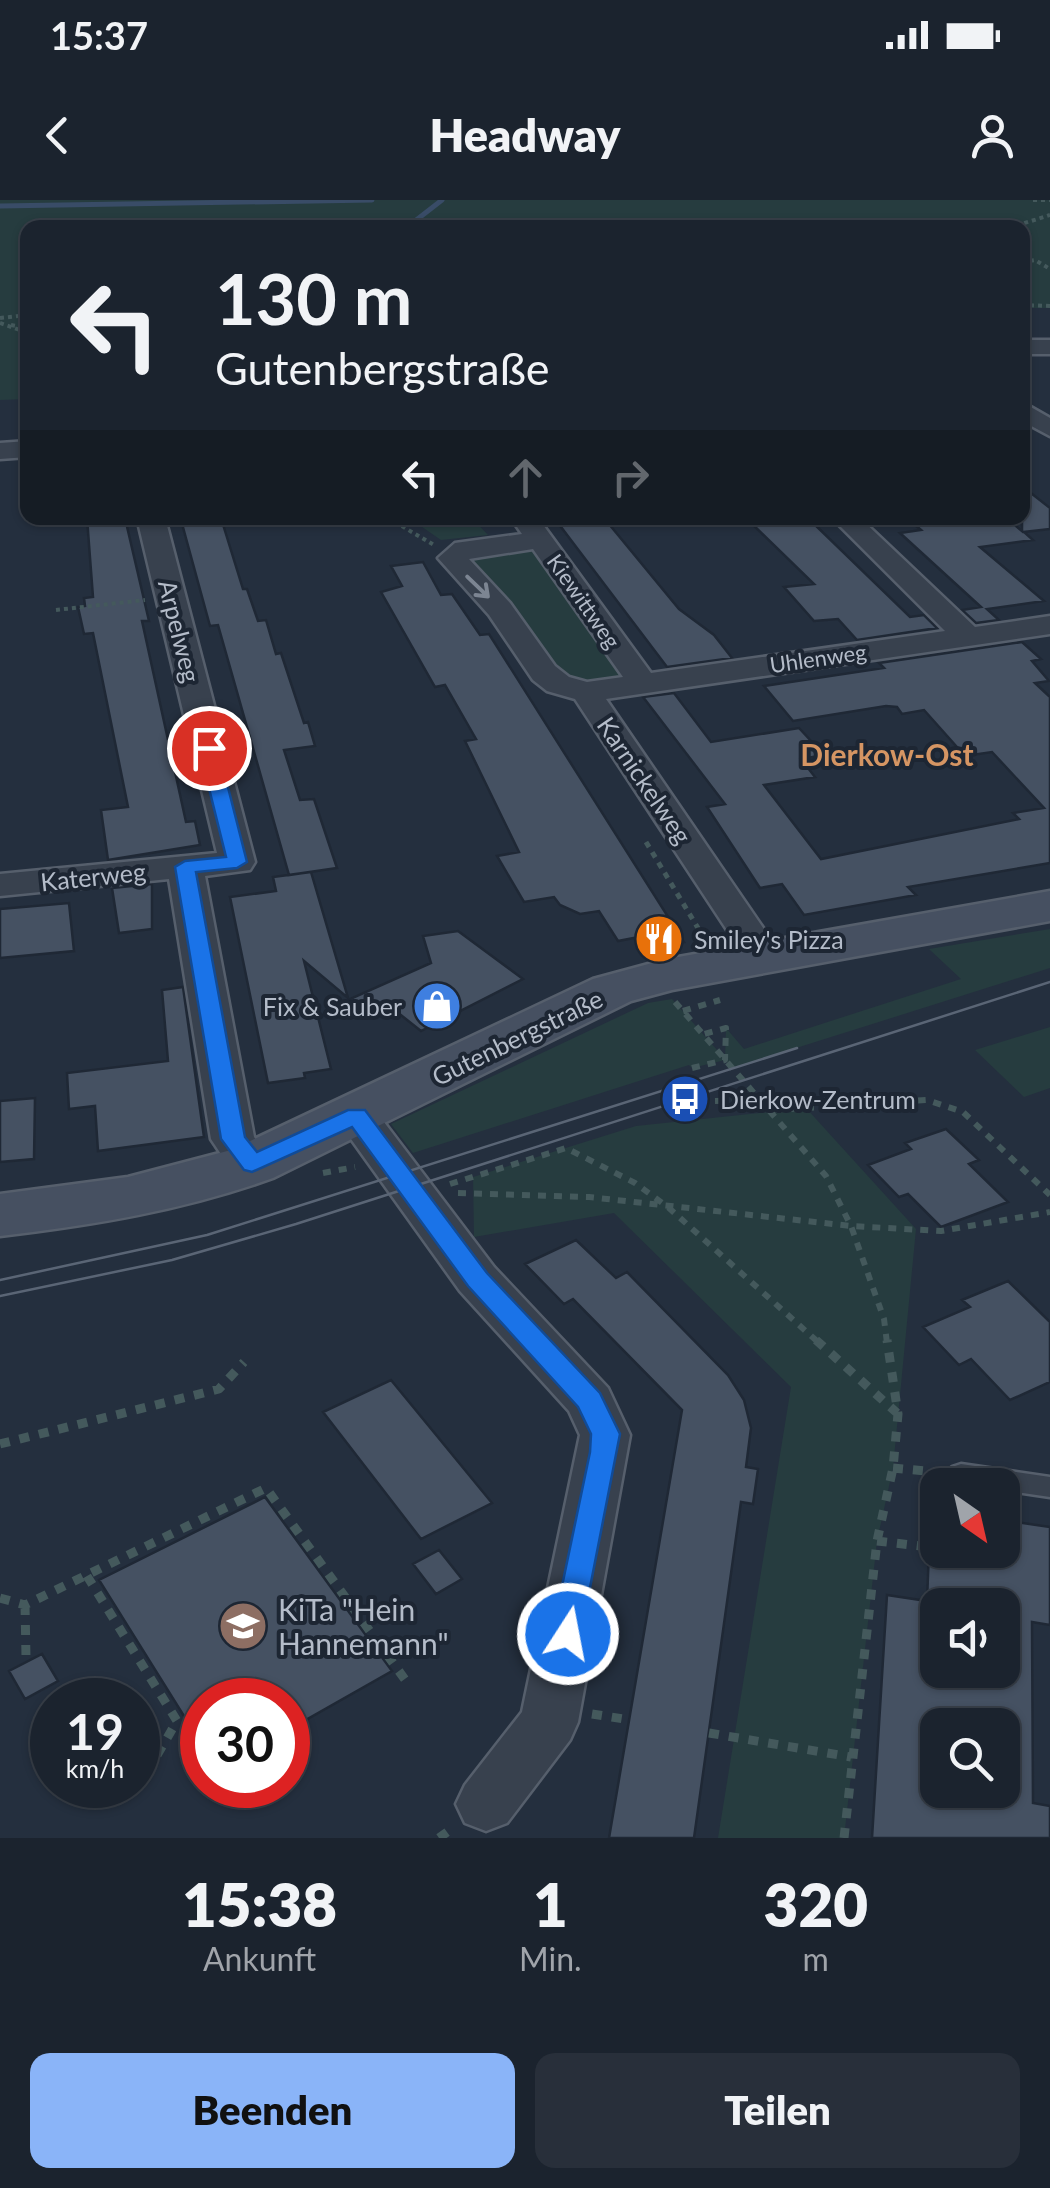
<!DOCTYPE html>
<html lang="de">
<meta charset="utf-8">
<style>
body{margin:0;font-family:Lato,sans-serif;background:#282f3a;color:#f1f3f6;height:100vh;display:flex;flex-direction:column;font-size:38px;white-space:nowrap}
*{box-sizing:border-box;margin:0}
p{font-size:32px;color:#a0a4aa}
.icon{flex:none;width:55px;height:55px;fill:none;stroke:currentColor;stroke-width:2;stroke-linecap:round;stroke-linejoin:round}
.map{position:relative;height:1638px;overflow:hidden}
.details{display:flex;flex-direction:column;background:#1b232e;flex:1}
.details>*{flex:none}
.guide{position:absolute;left:20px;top:20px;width:1010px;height:305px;border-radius:20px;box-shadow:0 2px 8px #0004,0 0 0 2px #39404a;background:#1b232e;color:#f1f3f6;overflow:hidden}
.needle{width:65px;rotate:146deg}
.controls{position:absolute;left:920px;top:1268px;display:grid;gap:20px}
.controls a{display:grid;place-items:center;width:100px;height:100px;border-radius:20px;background:#1b232e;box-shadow:0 2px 8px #0004,0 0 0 2px #39404a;font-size:50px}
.speed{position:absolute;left:30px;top:1478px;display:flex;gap:20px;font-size:50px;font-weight:700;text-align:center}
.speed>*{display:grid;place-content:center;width:130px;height:130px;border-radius:50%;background:#1b232e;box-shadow:0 2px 8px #0004,0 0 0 2px #39404a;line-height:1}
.speed small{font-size:25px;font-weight:400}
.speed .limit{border:15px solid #d22;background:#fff;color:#111}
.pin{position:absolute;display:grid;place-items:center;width:85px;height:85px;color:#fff;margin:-42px;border:5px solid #fff;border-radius:50%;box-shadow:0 2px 10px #0007}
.me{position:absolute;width:110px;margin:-55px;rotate:11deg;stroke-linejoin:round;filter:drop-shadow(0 0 8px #0008)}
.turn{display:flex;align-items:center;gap:35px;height:210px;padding:0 30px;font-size:45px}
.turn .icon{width:130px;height:130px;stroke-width:2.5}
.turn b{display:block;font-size:70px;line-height:85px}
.lanes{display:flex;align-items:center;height:95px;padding:0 30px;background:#0003;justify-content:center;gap:50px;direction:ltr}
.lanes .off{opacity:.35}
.eta{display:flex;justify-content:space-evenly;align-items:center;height:170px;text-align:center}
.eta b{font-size:60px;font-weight:800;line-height:70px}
.action{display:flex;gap:20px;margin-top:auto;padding:20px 30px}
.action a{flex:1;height:115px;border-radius:20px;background:#8ab4f8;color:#111;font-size:40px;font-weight:800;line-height:115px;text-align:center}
.action a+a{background:#282f3a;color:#f1f3f6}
.status{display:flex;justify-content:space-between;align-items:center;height:70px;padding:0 50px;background:#1b232e;direction:ltr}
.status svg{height:28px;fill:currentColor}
header{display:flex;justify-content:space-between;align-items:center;height:130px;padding:0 30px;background:#1b232e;font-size:45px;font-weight:800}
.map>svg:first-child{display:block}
.green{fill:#263c3f}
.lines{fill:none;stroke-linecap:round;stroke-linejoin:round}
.stream{stroke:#394c67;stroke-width:5}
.building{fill:#455162;stroke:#1f2835;stroke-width:2.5;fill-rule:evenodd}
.lane-casing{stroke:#565f6c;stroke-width:5}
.street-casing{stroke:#565f6c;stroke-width:5}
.secondary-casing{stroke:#565f6c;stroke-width:5}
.path-far3{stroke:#44595c;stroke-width:4;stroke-dasharray:4 4;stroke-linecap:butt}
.path-far2{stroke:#44595c;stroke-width:5;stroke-dasharray:6 6;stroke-linecap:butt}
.path-far1{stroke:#44595c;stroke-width:6;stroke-dasharray:8 8;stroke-linecap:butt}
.path{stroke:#44595c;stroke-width:9;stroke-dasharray:10 10;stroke-linecap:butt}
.lane{fill:#38414e;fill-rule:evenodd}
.street{fill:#38414e;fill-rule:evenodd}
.secondary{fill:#465061;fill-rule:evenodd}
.tram{stroke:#5a6575;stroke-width:2.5}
.oneway{stroke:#7c8592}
.route{fill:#1a73e8;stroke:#114b97;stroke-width:2.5}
.labels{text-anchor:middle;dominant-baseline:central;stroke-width:8;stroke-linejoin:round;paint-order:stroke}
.far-street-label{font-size:22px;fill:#b4bcc9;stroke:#1d2633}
.street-label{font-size:25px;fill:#b4bcc9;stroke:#1d2633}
.poi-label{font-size:25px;fill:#b4bcc9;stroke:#1d2633;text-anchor:start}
.quarter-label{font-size:30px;font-weight:bold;fill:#d59563;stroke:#1d2633}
.near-poi-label{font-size:30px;fill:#b4bcc9;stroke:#1d2633;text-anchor:start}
</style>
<div class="status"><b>15:37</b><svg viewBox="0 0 49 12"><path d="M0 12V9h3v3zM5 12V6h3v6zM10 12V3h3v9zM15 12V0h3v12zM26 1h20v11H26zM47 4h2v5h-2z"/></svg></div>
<header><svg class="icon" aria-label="back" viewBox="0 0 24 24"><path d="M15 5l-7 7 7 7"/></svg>Headway<svg class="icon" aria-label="person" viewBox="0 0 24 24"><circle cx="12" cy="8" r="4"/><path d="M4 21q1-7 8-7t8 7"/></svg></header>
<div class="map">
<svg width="1050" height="1638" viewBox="0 0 1050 1638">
<rect width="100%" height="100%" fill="#242f3e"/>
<path class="green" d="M0 0H1050V108H1023L1022 28H28V115L24 116 28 117 27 199 0 200Z
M409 318H472L488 335 441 340Z
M541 340 643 484H558L455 353Z
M1050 729V768L733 868 725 860 692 868 689 865 413 953 391 924 648 803 672 799 725 859 726 828 744 849 961 779 929 749Z
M1050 827V888L1024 897 975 850Z
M806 908 916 1029 893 1268 877 1341 844 1638H718L791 1187 614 1013 474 1037 473 977 636 926Z"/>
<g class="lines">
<path class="stream" d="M0 6 372 0
M406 28 442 0"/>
</g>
<path class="building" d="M1022 286 1050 308V329L1024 332 1033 340 980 347 1044 401 987 409 999 420 976 423 962 410 981 407 900 333 921 330 907 318H1006L1022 331Z
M87 318H125L149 421H142L186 622 195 621 200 645 108 660 101 610 128 607 93 433 84 434 78 407 85 406 84 398 93 397Z
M221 318 243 389H247L258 421 266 420 276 454 281 453 304 523 308 522 315 546 284 550 300 600 314 599 337 668 289 675 218 425 210 426 181 320Z
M604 318 679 409 714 435 732 458 667 467 558 323Z
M746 318H808L910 417 924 415 937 428 857 440 838 419 814 421 784 387 814 384Z
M423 362 441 395 452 394 480 435 489 434 684 742 641 749 634 738 618 741 599 711 580 714 560 705 554 697 524 702 497 656 519 652 465 541 476 539 445 485 435 487 381 392 402 386 391 366Z
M1022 442 1041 459 1032 461 1049 481 1035 483 1050 497V663L908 687 916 695 804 715 782 684 760 688 707 607 725 604 643 497 674 493 711 542 799 528 824 555 801 559 815 577 764 585 821 659 1019 619 1013 613 1044 608 992 552 965 556 924 510 902 514 897 507 886 506 793 521 764 486 884 468 879 463Z
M311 672 348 798 304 761 331 869 304 873 305 878 268 883 230 697 276 691 273 677Z
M152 684V729L119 733 112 688Z
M69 703 74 751 0 758V709Z
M458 731 523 779 421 831 392 808 371 817 350 799 431 763 423 736Z
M183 787 204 937 98 951 95 906 69 909 67 873 168 861 162 790Z
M35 898 34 959 0 962V901Z
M946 929 979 960 969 964 1008 1002 941 1027 908 994 899 997 868 965 911 949 905 943Z
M576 1040 616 1078 627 1072 728 1175 744 1200 751 1228 746 1267 758 1269 753 1304 741 1302 694 1638H609L682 1210 573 1099 564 1104 525 1064Z
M1008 1081 1050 1122V1182L1010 1200 971 1159 959 1165 923 1127 970 1107 962 1100Z
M391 1180 492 1303 421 1339 323 1212Z
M265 1297 392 1471 288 1530V1500H202V1545L99 1380Z
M1002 1320 1050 1327V1425L1032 1422 1033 1603 1050 1606V1638H872L887 1395 927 1401 929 1350H1002ZM938 1405H1002V1470H938ZM938 1525H1002V1590H938Z
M439 1350 462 1379 436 1394 413 1364Z
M42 1454 58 1481 25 1499 9 1471Z"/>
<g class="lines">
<g class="lane-casing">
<path id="lane" d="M961 1264 1050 1277V1297L1002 1290V1285H967L952 1281 948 1274 952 1267Z"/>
</g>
<g class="street-casing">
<path id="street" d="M1022 140H1050V154H1022Z
M1022 202 1050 218V236L1022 221Z
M28 241V257L0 259V243Z
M137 318H165L255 662 250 670 205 676 254 937 274 964 267 974C237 983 227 963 211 939L169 679 0 696V674L217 653Z
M516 318H538L651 473 945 431 832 318H860L975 427 1050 416V434L606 499 783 757 778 765 764 769 750 765 575 499 547 491 533 480 489 415 438 358 455 343 522 334 513 321ZM533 349 623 477 587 482 569 477 555 466 510 403 469 359Z
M356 901 371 905 494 1067 608 1188 630 1235 578 1522 570 1540 507 1623 486 1631 465 1623 456 1604 465 1585 522 1512 580 1235 569 1211 460 1091 341 925 335 915 341 905Z"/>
</g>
<g class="secondary-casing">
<path id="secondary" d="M1050 691V721L672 790 631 801 273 978C184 1010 94 1025 0 1036V994L128 977 231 950 593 779 667 759Z"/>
</g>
<path class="path-far3" d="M1033 0H1050
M1009 28 1050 15
M1022 62 1035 60 1050 69
M1022 105 1050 106
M0 118 28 115
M0 123 28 133
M11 125 28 128
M388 318 434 345
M56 410 145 400"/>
<path class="path-far2" d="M646 642 704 738"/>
<path class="path-far1" d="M675 802 826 976 851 1026 884 1119 887 1143
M683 811 720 800
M692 868 725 860 726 828 704 834
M715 901 762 900
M774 910 927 900 963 912 1050 995
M323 973 355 967
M450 984 566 948 635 983 669 1008 819 1143
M458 993 589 997 851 1026 941 1031 1050 1012"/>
<path class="path" d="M816 1140 897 1213
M0 1244 219 1189 244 1162
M893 1268 936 1272
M877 1341 929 1347
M87 1376 177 1521 156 1557
M0 1398 25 1405 266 1288 409 1485
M25 1405 26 1457
M592 1514 630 1520
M709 1533 851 1557
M439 1638 454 1627
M844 1638 877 1341 893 1268 898 1214 887 1140"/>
<use href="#lane" class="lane"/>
<use href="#street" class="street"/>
<use href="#secondary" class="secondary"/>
<path class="tram" d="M0 1080 207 1035 797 848
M0 1096 172 1060 296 1024 1050 782"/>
</g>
<defs><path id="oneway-shaft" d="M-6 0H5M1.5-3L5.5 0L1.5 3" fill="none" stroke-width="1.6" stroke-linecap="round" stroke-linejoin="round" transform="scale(2.5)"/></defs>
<use class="oneway" href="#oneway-shaft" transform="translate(478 387) rotate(44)"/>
<path class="route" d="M209 542 218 548 247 662 237 668 196 672 245 937 257 952 348 910H365L487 1073 600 1193 620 1234 579 1444 568 1448 556 1444 552 1434 590 1252 591 1234 578 1207 468 1086 352 927 252 972 244 970 221 939 175 667 185 661 226 657 199 548Z"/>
<defs>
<g id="restaurant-disc" transform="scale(2.5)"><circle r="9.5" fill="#e8710a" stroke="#1d2633"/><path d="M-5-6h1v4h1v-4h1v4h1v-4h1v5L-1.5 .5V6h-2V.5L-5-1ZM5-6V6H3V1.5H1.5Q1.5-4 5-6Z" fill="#fff"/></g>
<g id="shop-disc" transform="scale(2.5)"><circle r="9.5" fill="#3f7fe0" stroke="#1d2633"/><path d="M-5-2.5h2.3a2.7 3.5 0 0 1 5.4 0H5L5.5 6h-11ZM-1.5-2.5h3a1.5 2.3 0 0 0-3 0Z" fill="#fff"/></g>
<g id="bus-disc" transform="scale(2.5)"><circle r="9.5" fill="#1a4fb4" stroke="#1d2633"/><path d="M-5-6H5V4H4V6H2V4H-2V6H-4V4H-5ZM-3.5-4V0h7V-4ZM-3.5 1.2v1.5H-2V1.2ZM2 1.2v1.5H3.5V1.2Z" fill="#fff"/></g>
<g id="school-disc" transform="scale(2.5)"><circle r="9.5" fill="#8d6e63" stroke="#1d2633"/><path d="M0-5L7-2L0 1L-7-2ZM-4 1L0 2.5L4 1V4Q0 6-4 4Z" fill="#fff"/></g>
</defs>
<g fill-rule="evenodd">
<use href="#restaurant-disc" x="659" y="739"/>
<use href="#shop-disc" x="437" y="806"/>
<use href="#bus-disc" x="685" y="899"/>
<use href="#school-disc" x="243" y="1426"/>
</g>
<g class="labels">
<g class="far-street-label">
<text transform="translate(584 401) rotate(55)">Kiewittweg</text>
<text transform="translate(818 458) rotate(-8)">Uhlenweg</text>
</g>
<g class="street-label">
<text transform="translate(180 431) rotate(76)">Arpelweg</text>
<text transform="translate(645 580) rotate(56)">Karnickelweg</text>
<text transform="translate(93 676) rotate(-6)">Katerweg</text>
<text transform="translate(517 837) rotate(-26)">Gutenbergstraße</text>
</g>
<g class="poi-label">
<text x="694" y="739">Smiley's Pizza</text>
<text x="402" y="806" text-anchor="end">Fix &amp; Sauber</text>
<text x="720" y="899">Dierkow-Zentrum</text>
</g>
<g class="quarter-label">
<text x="887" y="554">Dierkow-Ost</text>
</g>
<g class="near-poi-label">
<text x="278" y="1409">KiTa "Hein<tspan x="278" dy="34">Hannemann"</tspan></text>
</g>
</g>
</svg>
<div class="controls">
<a><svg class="needle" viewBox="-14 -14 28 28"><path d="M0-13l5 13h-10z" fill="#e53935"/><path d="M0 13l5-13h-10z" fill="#a0a4aa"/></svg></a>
<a><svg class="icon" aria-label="sound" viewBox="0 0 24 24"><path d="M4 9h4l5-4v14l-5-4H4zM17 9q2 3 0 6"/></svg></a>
<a><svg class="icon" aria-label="search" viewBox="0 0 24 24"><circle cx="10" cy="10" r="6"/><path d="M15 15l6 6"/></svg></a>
</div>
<div class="speed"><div>19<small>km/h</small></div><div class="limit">30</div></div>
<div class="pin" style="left:209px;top:548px;background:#d93025"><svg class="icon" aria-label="arrive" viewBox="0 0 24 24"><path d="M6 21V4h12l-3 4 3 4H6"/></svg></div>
<svg class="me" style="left:568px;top:1434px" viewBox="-20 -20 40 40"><circle r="17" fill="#1a73e8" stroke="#fff" stroke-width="3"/><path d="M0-11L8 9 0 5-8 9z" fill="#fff"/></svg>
<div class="guide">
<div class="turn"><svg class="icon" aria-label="left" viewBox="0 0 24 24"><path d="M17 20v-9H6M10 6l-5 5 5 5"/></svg><div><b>130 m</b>Gutenbergstraße</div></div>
<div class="lanes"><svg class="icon" aria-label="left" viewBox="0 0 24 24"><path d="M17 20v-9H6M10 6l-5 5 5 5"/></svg><svg class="icon off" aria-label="ahead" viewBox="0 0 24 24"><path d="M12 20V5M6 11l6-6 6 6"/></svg><svg class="icon off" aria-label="right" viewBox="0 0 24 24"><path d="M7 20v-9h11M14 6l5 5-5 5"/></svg></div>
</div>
</div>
<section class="details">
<div class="eta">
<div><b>15:38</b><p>Ankunft</p></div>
<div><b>1</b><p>Min.</p></div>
<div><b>320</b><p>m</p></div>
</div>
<div class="action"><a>Beenden</a><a>Teilen</a></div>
</section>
